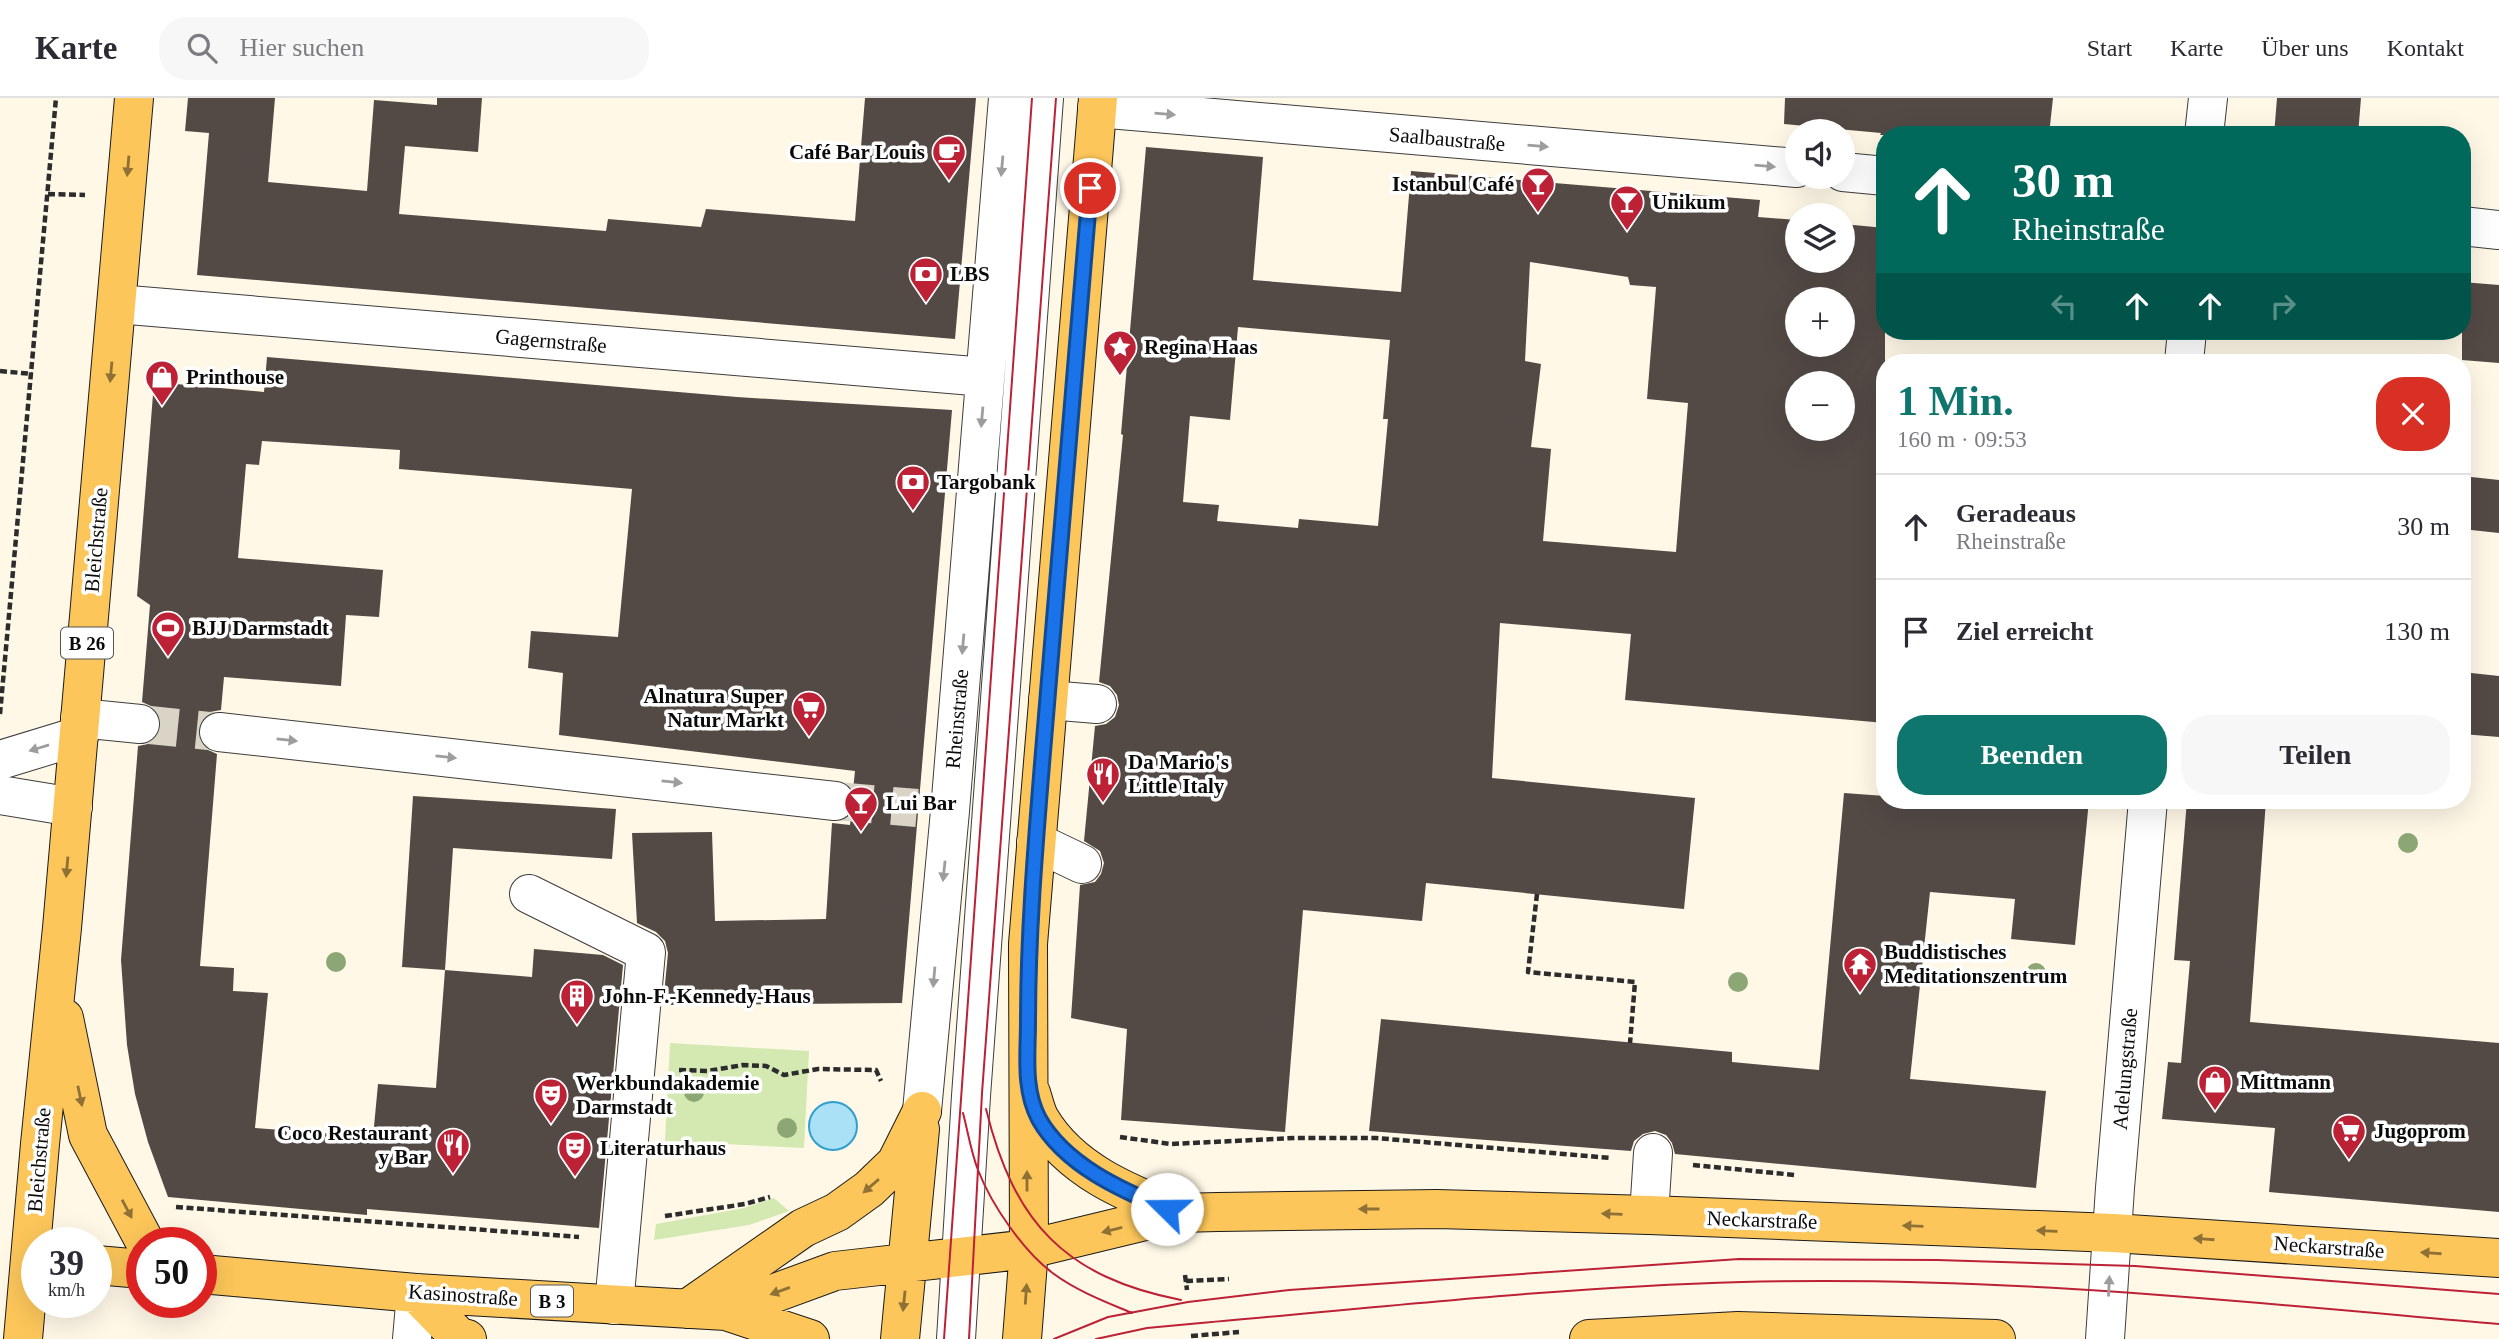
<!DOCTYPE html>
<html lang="de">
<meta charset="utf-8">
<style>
body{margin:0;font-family:"Times New Roman",serif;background:#f7f7f7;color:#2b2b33;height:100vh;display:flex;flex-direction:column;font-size:26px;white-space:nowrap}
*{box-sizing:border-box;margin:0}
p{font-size:23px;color:#7c7c81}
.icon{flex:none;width:38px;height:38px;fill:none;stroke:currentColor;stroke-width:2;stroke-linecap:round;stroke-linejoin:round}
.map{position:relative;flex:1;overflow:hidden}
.side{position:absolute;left:1876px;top:256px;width:595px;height:455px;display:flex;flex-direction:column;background:#fff;border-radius:28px;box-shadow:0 7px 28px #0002}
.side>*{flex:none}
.top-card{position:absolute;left:1876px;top:28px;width:595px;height:214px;border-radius:28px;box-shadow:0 7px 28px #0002;background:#00695c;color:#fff;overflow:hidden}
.controls{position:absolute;left:1785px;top:21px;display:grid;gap:14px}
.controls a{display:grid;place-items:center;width:70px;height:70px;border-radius:50%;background:#fff;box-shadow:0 7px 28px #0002;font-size:35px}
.speed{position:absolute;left:21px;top:1129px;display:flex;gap:14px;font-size:35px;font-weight:700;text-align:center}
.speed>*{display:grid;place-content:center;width:91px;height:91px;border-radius:50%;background:#fff;box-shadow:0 7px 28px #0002;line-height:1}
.speed small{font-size:18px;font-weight:400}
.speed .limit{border:10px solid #d22;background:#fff;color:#111}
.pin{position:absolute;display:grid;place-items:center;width:60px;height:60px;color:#fff;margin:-30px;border:4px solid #fff;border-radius:50%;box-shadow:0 2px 7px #0007}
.me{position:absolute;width:77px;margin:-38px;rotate:292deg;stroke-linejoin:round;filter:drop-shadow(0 0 5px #0008)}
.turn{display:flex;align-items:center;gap:24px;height:147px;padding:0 21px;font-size:32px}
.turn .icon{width:91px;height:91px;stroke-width:2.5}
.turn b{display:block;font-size:49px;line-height:60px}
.lanes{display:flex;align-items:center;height:66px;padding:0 21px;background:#0003;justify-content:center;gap:35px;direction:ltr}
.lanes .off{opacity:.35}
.round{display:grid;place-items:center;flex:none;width:74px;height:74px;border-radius:28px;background:#f7f7f7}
.headline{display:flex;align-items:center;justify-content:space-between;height:119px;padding:0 21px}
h1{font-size:42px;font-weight:600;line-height:52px;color:#0f766e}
.action{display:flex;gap:14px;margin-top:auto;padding:14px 21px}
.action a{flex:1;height:80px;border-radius:28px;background:#0f766e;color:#fff;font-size:28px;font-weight:600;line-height:80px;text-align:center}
.action a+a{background:#f7f7f7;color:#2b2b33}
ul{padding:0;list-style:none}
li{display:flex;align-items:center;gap:21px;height:105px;padding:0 21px;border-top:2px solid #e1e1e2}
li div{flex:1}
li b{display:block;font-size:26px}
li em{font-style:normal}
header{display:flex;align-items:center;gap:42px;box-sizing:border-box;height:98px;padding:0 35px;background:#fff;border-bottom:2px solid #e1e1e2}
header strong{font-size:33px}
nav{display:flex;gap:38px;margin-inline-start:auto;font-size:24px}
.search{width:490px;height:63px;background:#f7f7f7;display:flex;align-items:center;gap:18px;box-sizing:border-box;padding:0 24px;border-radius:28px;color:#7c7c81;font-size:26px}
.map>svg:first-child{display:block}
.green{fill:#d3e9b1}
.water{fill:#abe1f7;stroke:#319ecf;stroke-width:2}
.building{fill:#534a46;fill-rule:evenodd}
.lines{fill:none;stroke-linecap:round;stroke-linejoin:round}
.minor-tunnel{stroke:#dad4c6;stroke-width:38;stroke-dasharray:38 19;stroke-linecap:butt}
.minor-casing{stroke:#3d3d3d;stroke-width:40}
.major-casing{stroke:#1b1b1b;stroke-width:40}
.path{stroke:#2c2c2c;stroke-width:4.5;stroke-dasharray:7 3.5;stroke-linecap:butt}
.minor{stroke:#fff;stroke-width:38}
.major{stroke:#fcc65a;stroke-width:38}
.tram{stroke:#bc2136;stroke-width:2}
.tree{fill:#8da676}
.oneway{fill:#9d9d9d}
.oneway2{fill:#8f7136}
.route-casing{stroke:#114b97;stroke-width:18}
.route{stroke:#1a73e8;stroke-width:12}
.labels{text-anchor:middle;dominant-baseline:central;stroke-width:7;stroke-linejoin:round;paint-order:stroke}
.shield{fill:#fff;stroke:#545454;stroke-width:2}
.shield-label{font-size:19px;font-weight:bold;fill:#0a0a0a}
.street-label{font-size:21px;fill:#0a0a0a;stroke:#fff}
.poi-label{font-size:21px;font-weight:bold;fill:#0a0a0a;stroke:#fff;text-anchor:start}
</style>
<header>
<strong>Karte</strong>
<div class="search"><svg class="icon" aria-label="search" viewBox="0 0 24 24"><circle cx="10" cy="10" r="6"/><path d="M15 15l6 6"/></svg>Hier suchen</div>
<nav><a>Start</a><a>Karte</a><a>Über uns</a><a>Kontakt</a></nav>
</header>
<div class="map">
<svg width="2499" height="1241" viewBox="0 0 2499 1241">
<rect width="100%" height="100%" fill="#fff8e7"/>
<path class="green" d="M670 945 809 953 804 1050 665 1043Z
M774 1100 789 1113 749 1127 654 1142 656 1126 744 1110Z"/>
<path class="water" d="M809 1028a24 24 0 1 1 48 0a24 24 0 1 1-48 0Z"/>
<path class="building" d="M188 0H275L268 84 367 93 374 2 437 7V0H482L478 54 405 48 399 116 606 133 608 121 701 129 706 111 855 123 865 0H976L955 241 197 177 209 35 185 33Z
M1785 0H2053L2049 37H1880L1881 35 1784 26Z
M2277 0H2361L2358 37H2274Z
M1146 49 1263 59 1253 182 1401 194 1411 73 1760 102 1758 119 1797 122V163H1843V126L1885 130V625L1625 602 1631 536 1500 525 1492 680 1695 700 1684 811 1426 785 1422 823 1303 812 1285 1034 1121 1022 1127 931 1071 920 1080 787 1095 784 1101 776 1104 765 1100 753 1084 743 1095 628 1106 626 1115 619 1119 607 1117 597 1110 588 1099 584 1123 337 1121 336ZM1530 164 1628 179 1630 187 1656 189 1647 301 1688 305 1676 454 1543 443 1551 351 1531 349 1541 266 1525 263ZM1797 201H1843V247H1797ZM1238 229 1390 242 1383 321H1388L1378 428 1299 421 1298 430 1217 423 1219 407 1183 404 1190 318 1230 322ZM1797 285H1843V331H1797Z
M2462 184 2499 187V265L2462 262Z
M267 259 737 299 952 312 902 905 663 907 668 855 665 843 656 834 637 825 632 735 712 734 715 823 826 821 832 725 850 727 851 717 857 705 853 692 855 673 559 637 563 575 528 570 531 533 618 539 632 391 399 371 400 352 262 343 259 367 246 366 238 460 383 472 379 519 346 517 341 588 224 579 221 612 210 614 201 622 197 631 199 642 206 651 217 656 200 868 234 870 233 893 268 895 255 1030 373 1039 378 986 436 990 445 872 532 879 534 851 603 857 623 867 599 1130 367 1111V1117L168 1099 148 1044 135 996 127 947 121 862 138 648 148 646 157 639 162 627 160 616 153 609 142 604 150 507 137 498 154 284 264 294Z
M2462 378 2499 382V435L2462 431Z
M2462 574 2499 578V639L2462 636Z
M1844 695 1885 698V702H2089L2075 847 2011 841 2015 801 1930 794 1910 981 2046 993 2036 1090 1675 1056 1672 1045 1666 1037 1655 1033 1643 1036 1634 1043 1631 1053 1369 1033 1381 921 1732 954V964L1819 972Z
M413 698 616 711 612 761 453 750 445 872 402 869Z
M2187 702H2266L2250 924 2499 945V1114L2269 1094 2275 1030 2162 1021 2168 964 2181 965 2190 863 2174 862Z"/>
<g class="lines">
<path class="minor-tunnel" d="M140 626 219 634
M835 703 917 710"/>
<g class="minor-casing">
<path id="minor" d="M1097 10 1797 70
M2204 37 2208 0
M1843 74 1885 78
M2462 128 2499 132
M117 206 985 279
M2184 264 2187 233
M1048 602 1097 606
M80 620 140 626
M219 634 835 703
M0 662 79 638
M0 697 73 709
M1036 744 1082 766
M529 796 646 854 614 1207
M922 1013 950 713 1008 0
M1649 1117 1653 1055
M412 1241 416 1195
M956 1241 971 998 1044 0
M2105 1241 2115 1090 2148 702"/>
</g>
<g class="major-casing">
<path id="major" d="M64 920 88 1037 145 1144
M1031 995C1034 1004 1036 1014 1040 1021 1070 1072 1127 1095 1178 1115
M96 1167 142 1171
M201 1176 416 1195 726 1213 810 1241
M416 1195 459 1239 467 1241
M687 1211 803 1130 837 1114 869 1091 896 1065 922 1013
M726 1213 835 1173 1029 1151 1178 1115 1218 1114 1437 1111 1649 1117 2113 1135 2499 1160
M23 1241 40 1046 62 830 134 0
M900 1241 920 1031
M1022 1241 1029 1151 1028 846 1098 0
M1589 1241 1738 1233 1996 1241"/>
</g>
<path class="path" d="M48 96 85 97
M0 273 32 276
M0 616 56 0
M1537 796 1528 874 1635 884 1630 945
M679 972 708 973 743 967 766 968 784 977 818 971 876 972 881 983
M1120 1039 1171 1046 1295 1040H1376L1611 1060
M1693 1067 1795 1077
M176 1109 579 1139
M665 1118 745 1106 770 1099
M1185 1177 1187 1192
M1186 1183 1229 1181
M1191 1238 1239 1234"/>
<use href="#minor" class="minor"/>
<use href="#major" class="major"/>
<path class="tram" d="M986 1011C1014 1125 1065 1179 1181 1202
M963 1015C968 1034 971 1054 978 1072 992 1108 1024 1154 1054 1176 1077 1193 1106 1204 1132 1215
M944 1241 1032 0
M969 1241 982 995 1056 0
M1054 1241 1108 1219 1188 1204 1289 1192 1739 1161 1937 1162 2135 1168 2499 1196
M1096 1241 1147 1230 1190 1226C1374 1210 1558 1189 1742 1184 1995 1177 2247 1204 2499 1226"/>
</g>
<g class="tree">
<circle cx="2408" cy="745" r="10"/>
<circle cx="336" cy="864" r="10"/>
<circle cx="2036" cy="875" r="10"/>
<circle cx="1738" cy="884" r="10"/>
<circle cx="694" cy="994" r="10"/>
<circle cx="787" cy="1030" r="10"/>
</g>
<defs><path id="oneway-solid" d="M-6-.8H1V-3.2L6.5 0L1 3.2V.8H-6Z" transform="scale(1.75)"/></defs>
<g class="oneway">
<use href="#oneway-solid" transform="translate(1165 16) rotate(5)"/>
<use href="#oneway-solid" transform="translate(1538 48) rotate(5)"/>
<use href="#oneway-solid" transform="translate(1002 68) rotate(95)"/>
<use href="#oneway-solid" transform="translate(1765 68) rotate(5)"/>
<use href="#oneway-solid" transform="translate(982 319) rotate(95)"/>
<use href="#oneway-solid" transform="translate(963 546) rotate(95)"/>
<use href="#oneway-solid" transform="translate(287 642) rotate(6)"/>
<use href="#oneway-solid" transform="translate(39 650) rotate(163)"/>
<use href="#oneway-solid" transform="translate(446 659) rotate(6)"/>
<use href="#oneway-solid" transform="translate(672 684) rotate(6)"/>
<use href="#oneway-solid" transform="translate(944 773) rotate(96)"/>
<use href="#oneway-solid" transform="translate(934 879) rotate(95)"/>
<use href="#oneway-solid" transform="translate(2109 1188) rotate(-87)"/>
</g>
<g class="oneway2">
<use href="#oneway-solid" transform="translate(128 68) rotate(95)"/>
<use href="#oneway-solid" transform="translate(111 274) rotate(95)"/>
<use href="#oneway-solid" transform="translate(67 769) rotate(95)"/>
<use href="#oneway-solid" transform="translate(80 998) rotate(78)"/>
<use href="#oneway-solid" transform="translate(1027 1083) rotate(-90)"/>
<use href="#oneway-solid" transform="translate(871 1088) rotate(139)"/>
<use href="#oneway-solid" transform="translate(127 1111) rotate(62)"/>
<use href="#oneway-solid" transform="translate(1369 1111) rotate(180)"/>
<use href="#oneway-solid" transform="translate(1612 1116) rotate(-178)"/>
<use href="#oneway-solid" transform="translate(1913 1128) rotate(-178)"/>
<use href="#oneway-solid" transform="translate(1112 1132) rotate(166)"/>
<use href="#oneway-solid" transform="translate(2047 1133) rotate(-178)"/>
<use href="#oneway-solid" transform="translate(2204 1141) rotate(-176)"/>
<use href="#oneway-solid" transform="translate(2431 1155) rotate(-176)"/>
<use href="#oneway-solid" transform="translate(780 1193) rotate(160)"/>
<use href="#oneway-solid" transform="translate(1026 1196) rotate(-86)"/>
<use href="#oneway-solid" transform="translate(904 1203) rotate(96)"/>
</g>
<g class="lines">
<g class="route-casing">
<path id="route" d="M1090 90C1074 282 1058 474 1042 666 1035 752 1028 837 1028 924 1028 956 1023 991 1039 1021 1065 1067 1121 1092 1167 1111"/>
</g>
<use href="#route" class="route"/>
</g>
<defs>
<g id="cafe-pin" transform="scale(1.75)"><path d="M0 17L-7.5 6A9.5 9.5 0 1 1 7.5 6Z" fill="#bc2136" stroke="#fff"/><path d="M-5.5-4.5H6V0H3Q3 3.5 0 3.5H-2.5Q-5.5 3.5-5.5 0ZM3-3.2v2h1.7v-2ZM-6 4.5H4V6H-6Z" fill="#fff"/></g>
<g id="bar-pin" transform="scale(1.75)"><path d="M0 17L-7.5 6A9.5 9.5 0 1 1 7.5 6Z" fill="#bc2136" stroke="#fff"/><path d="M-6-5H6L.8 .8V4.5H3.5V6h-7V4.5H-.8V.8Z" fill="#fff"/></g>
<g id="bank-pin" transform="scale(1.75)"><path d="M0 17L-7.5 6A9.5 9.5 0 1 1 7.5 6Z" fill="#bc2136" stroke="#fff"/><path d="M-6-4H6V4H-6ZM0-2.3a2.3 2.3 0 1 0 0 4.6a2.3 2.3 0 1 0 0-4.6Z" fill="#fff"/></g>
<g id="sight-pin" transform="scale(1.75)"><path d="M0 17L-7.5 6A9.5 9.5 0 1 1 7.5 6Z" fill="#bc2136" stroke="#fff"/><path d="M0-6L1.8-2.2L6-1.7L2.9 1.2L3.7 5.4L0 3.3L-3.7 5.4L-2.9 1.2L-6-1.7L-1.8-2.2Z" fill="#fff"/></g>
<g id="shop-pin" transform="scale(1.75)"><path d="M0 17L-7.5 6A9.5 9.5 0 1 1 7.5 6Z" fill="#bc2136" stroke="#fff"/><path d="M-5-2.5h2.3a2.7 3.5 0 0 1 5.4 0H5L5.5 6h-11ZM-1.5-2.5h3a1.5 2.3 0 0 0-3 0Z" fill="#fff"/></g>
<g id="stadium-pin" transform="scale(1.75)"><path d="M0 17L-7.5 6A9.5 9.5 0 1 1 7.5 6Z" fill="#bc2136" stroke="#fff"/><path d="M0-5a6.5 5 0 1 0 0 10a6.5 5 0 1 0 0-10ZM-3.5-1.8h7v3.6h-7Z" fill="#fff"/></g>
<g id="supermarket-pin" transform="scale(1.75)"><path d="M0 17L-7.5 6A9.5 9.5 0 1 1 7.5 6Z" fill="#bc2136" stroke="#fff"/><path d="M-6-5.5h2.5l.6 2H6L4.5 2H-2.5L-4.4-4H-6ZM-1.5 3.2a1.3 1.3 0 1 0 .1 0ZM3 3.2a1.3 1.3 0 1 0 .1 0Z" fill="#fff"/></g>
<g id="restaurant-pin" transform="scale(1.75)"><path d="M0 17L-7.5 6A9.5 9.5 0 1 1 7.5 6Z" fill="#bc2136" stroke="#fff"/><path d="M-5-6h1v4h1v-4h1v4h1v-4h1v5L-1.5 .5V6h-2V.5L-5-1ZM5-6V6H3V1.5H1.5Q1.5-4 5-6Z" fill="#fff"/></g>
<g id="temple-pin" transform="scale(1.75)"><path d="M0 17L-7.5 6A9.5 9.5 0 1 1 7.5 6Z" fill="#bc2136" stroke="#fff"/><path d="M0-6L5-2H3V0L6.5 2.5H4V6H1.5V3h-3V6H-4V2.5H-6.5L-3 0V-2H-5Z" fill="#fff"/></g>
<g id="building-pin" transform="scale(1.75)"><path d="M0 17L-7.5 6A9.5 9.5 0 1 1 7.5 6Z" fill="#bc2136" stroke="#fff"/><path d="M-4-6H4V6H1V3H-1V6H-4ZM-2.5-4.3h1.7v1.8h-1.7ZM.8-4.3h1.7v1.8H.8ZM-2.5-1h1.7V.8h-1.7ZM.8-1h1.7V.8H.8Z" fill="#fff"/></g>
<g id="theatre-pin" transform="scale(1.75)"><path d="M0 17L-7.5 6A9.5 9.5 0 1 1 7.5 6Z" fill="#bc2136" stroke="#fff"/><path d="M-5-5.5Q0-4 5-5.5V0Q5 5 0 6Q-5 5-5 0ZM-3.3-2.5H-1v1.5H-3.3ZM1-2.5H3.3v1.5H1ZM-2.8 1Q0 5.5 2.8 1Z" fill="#fff"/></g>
</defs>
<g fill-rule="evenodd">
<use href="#cafe-pin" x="949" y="54"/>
<use href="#bar-pin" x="1538" y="86"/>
<use href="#bar-pin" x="1627" y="104"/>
<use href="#bank-pin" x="926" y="176"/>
<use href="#sight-pin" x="1120" y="249"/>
<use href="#shop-pin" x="162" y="279"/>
<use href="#bank-pin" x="913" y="384"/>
<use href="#stadium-pin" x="168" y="530"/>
<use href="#supermarket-pin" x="809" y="610"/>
<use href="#restaurant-pin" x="1103" y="676"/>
<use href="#bar-pin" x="861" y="705"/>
<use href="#temple-pin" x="1860" y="866"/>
<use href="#building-pin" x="577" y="898"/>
<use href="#shop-pin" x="2215" y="984"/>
<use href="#theatre-pin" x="551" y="997"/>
<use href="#supermarket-pin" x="2349" y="1033"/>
<use href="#restaurant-pin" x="453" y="1047"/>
<use href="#theatre-pin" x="575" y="1050"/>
</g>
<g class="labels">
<g class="shield">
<rect x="61" y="529.5" width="52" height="31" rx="5"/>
<rect x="531" y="1187.5" width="42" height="31" rx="5"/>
</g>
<g class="shield-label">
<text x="87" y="545">B 26</text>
<text x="552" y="1203">B 3</text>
</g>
<g class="street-label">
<text transform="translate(1447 41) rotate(5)">Saalbaustraße</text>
<text transform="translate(551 243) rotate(5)">Gagernstraße</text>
<text transform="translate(96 442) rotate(-85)">Bleichstraße</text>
<text transform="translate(957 621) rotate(-85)">Rheinstraße</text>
<text transform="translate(2125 971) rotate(-85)">Adelungstraße</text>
<text transform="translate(39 1062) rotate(-85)">Bleichstraße</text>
<text transform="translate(1762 1122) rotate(2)">Neckarstraße</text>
<text transform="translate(2329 1149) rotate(4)">Neckarstraße</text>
<text transform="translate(463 1197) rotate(4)">Kasinostraße</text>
</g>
<g class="poi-label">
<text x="925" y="54" text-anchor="end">Café Bar Louis</text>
<text x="1514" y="86" text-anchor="end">Istanbul Café</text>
<text x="1652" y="104">Unikum</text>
<text x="950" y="176">LBS</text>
<text x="1144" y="249">Regina Haas</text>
<text x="186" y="279">Printhouse</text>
<text x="937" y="384">Targobank</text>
<text x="192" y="530">BJJ Darmstadt</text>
<text x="784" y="598" text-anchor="end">Alnatura Super<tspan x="784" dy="24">Natur Markt</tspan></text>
<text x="1128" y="664">Da Mario's<tspan x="1128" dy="24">Little Italy</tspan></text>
<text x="886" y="705">Lui Bar</text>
<text x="1884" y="854">Buddistisches<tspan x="1884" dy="24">Meditationszentrum</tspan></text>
<text x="602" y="898">John-F.-Kennedy-Haus</text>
<text x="2240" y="984">Mittmann</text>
<text x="576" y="985">Werkbundakademie<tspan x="576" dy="24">Darmstadt</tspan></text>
<text x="2374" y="1033">Jugoprom</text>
<text x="428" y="1035" text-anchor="end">Coco Restaurant<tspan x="428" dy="24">y Bar</tspan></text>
<text x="600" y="1050">Literaturhaus</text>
</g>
</g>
</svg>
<div class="controls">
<a><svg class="icon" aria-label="sound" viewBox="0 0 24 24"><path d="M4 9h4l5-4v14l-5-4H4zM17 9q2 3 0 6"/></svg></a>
<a><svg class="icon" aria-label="layers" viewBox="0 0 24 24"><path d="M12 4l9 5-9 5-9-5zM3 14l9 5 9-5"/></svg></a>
<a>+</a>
<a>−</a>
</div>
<div class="speed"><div>39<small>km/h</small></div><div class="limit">50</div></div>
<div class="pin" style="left:1090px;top:90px;background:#d93025"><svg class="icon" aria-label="arrive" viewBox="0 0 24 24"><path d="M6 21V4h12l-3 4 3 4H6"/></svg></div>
<svg class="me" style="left:1167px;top:1111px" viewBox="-20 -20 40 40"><circle r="19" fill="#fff"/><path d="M0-13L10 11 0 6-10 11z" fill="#1a73e8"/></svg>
<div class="top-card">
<div class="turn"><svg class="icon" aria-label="ahead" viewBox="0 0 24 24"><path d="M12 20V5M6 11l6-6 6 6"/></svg><div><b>30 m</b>Rheinstraße</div></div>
<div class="lanes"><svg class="icon off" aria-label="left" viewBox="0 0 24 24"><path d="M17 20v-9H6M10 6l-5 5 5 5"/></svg><svg class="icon" aria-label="ahead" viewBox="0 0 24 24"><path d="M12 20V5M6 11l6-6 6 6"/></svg><svg class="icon" aria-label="ahead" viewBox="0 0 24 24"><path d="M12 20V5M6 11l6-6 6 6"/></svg><svg class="icon off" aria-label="right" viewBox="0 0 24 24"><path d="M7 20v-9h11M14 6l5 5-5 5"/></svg></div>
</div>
<section class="side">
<div class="headline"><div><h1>1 Min.</h1><p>160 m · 09:53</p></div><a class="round" style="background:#d93025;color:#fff"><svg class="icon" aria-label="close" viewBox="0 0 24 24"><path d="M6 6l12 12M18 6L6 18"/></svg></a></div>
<ul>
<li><svg class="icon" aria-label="ahead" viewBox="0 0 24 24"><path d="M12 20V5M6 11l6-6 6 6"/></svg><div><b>Geradeaus</b><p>Rheinstraße</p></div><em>30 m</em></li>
<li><svg class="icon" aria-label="arrive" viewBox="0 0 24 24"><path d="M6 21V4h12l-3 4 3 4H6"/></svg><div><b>Ziel erreicht</b></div><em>130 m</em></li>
</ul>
<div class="action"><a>Beenden</a><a>Teilen</a></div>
</section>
</div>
